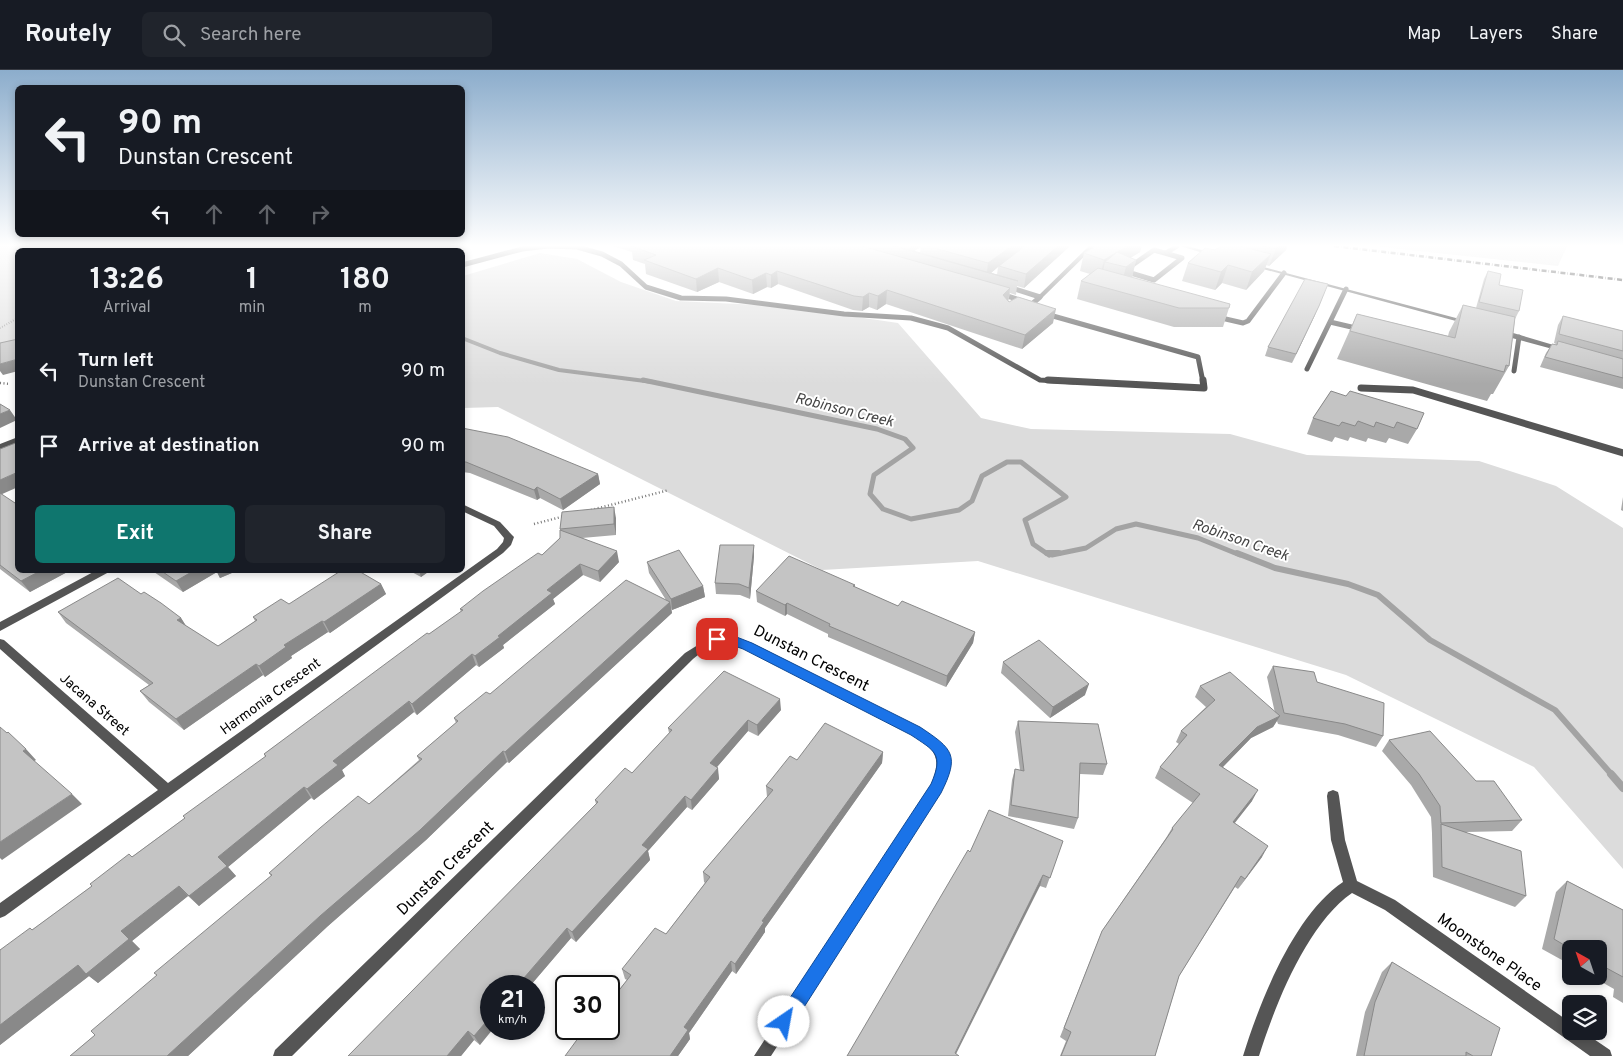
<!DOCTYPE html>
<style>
body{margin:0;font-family:Overpass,sans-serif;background:#20242c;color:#f1f3f6;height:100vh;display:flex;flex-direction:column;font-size:19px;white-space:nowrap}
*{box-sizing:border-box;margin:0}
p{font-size:16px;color:#9ea1a6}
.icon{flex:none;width:28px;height:28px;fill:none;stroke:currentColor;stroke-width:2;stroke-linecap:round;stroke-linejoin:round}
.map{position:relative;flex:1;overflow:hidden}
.details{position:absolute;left:15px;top:178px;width:450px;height:325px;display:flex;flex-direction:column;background:#171b24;border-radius:8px;box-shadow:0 2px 8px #0003}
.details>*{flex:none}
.banner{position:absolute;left:15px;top:15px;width:450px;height:152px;border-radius:8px;box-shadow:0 2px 8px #0003;background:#171b24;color:#f1f3f6;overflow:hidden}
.needle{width:32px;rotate:320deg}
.buttons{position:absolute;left:1562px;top:870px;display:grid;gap:10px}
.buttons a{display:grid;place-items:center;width:45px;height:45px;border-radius:8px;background:#171b24;box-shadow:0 2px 8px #0003;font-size:25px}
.speed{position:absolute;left:480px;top:905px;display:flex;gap:10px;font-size:25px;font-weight:700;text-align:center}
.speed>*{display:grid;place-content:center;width:65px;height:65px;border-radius:50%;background:#171b24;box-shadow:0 2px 8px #0003;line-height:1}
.speed small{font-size:12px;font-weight:400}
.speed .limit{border:2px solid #111;border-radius:8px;background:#fff;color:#111}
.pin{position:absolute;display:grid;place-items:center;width:42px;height:42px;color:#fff;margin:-21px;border-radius:10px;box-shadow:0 2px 8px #0006}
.me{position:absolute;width:55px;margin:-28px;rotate:33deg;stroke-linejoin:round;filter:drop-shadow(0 0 4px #0008)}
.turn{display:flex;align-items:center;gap:18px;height:105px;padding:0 20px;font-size:22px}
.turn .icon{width:65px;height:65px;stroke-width:2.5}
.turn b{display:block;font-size:35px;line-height:42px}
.lanes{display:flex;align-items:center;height:48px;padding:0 20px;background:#0003;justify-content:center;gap:25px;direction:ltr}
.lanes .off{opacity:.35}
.eta{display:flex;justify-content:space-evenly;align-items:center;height:85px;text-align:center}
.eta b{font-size:30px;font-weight:700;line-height:35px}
.primary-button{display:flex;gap:10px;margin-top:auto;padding:10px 20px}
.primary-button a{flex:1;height:58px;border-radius:8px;background:#0f766e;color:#fff;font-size:20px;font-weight:700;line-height:58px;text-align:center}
.primary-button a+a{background:#20242c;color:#f1f3f6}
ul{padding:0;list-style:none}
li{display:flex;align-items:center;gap:15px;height:75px;padding:0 20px}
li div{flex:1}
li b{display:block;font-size:19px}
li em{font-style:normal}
header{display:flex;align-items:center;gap:30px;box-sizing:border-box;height:70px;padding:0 25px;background:#171b24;border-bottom:1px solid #363941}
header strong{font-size:24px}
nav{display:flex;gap:28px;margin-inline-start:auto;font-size:18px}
.search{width:350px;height:45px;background:#20242c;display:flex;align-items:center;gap:12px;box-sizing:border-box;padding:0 18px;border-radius:8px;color:#9ea1a6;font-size:19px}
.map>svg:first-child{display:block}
.green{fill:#dcdcdc}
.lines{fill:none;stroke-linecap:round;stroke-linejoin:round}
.stream-far3{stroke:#a3a3a3;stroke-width:4}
.stream-far2{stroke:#a3a3a3;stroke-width:5}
.stream-far1{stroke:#a3a3a3;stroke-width:6}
.stream{stroke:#a3a3a3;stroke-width:8}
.path-far1{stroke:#777;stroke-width:2;stroke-dasharray:0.5 2;stroke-linecap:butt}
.path{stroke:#777;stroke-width:2.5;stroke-dasharray:1 2.5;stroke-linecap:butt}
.service-far1{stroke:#555;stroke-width:5}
.service{stroke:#555;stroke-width:7}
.minor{fill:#555;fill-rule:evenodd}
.tertiary{fill:#555;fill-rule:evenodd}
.rail{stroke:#000;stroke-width:2.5;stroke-dasharray:5 2 0.5 2;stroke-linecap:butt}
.wall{fill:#a9a9a9;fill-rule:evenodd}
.shaded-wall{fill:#898989}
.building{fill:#c4c4c4;stroke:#898989}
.route{fill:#1a73e8;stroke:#114b97}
.labels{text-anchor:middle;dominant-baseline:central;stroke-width:4;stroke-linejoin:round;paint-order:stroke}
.street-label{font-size:14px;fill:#000;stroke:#fff}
.water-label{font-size:15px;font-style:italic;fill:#444;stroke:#fff}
.near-street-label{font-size:16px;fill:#000;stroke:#fff}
</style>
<header>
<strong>Routely</strong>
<div class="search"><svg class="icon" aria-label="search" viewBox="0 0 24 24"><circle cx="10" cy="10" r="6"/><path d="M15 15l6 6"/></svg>Search here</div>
<nav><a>Map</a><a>Layers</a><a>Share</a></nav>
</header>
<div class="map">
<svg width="1623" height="986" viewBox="0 0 1623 986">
<rect width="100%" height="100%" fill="#fff"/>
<path class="green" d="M0 176H184L172 180H18L17 269 0 274Z
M1372 176H1567L1558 196Z
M540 183 577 189 621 212 676 231 781 236 898 253 981 348 1031 359 1230 364 1307 385 1479 391 1556 416 1623 458V799L1534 697 1346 605 978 491 822 500 498 337 463 338V206Z"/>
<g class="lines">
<path class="stream-far3" d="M62 176 101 180
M462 268 500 283 559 300 653 312"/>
<path class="stream-far2" d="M643 310 877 359 905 369 913 378 874 405 870 424 883 439 911 449 959 440 972 431 982 406 1007 392H1021L1066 427 1025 450 1033 474 1049 485
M1052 485 1086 478 1116 459 1136 454 1198 468 1240 485"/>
<path class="stream-far1" d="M1047 483H1059
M1237 483 1275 498 1348 514 1378 525 1430 570 1555 640 1612 705"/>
<path class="stream" d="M1611 704 1623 718"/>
<path class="path-far1" d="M0 258 18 248"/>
<path class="path" d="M0 313 10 314
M591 440 669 420
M534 454 565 446"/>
<path class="service-far1" d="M179 180 191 176
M1154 180 1182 188 1154 210 1124 201Z
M1166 183 1177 176
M462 195 522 179 548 176 577 177 602 184 621 194 646 217 681 228 726 229 844 244 911 248 948 258 1040 310 1074 312
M1009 217 1040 227
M1001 224 1032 234 1040 227
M1046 244 1198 287 1203 312
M1217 247 1243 253 1248 251 1284 203
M1330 252 1360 259
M1307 299 1346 219
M1514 301 1519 267"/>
<path class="service" d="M1048 310 1204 318 1203 310
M1361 318 1413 320 1623 383"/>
<path class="minor" d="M1089 176H1095L1042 228H1038V226Z
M18 367V372L0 380V374Z
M462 434 500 452 512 465 514 467 511 475 503 483 5 846 0 848V833L158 720 0 579V569L4 570 168 713 497 479 503 472 504 468 494 456 462 441Z
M97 500H110L109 502 0 561V552Z
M724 566 752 573 920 658C950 676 956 690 941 722L771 986H754L931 715C942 687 936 680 912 664L744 579C723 571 710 575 693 589L292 986H273L275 980 685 583 706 570Z
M1333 720 1338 722 1339 726 1345 770 1357 811 1395 830 1571 953V961H1582L1610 980 1612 986H1590L1385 840 1352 823C1307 854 1275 935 1259 986H1243C1260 931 1294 845 1343 812L1331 770 1327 726 1328 722Z"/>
<path class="tertiary" d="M1180 176H1188L1216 184 1213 186Z
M1252 194 1471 252 1473 253 1467 254 1252 196Z
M1497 260H1503L1567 279 1563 281H1560L1497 264Z"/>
<path class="rail" d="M1334 176 1623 210"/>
</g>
<path class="wall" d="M183 176H452L447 180H186Z
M613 176H1070L1024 218 1017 216 1016 225 1010 223 1008 232H1009L1053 253 1022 279 886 234 877 240 869 237 862 241 853 240 778 214 771 218 767 217 753 224 719 212 697 222 646 204 645 194 633 190 632 182ZM921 177 920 183 914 181ZM998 197 997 205 991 203Z
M1221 176H1287L1286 180 1269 196 1266 195 1264 201 1246 220 1222 213 1215 220 1182 211 1188 193 1215 180Z
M1140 182 1130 188 1136 190 1132 207 1229 238 1223 257H1174L1077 229 1081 211 1090 204 1080 201 1084 183Z
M1488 201 1519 241 1515 249 1509 296 1493 324H1491L1487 331 1337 289 1357 244 1448 266 1449 262 1463 235 1476 238 1484 209Z
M1315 245 1292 293 1265 286 1268 277Z
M1563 246 1623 261V319L1540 297 1546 283 1552 274 1555 275 1556 274 1554 273 1558 255Z
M1331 321 1417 359 1408 374 1389 368 1386 373 1368 368 1366 372 1350 367 1348 371 1335 367 1332 372 1307 364 1313 348Z
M462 358 598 404 600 414 563 440 540 428 537 430 470 403 462 402Z
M0 379 2 424 18 500H71L30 522 0 499Z
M1623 427V441L1621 440Z
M616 448V465L582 468 619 492 600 512 583 505 553 529 555 534 503 575 504 578 479 597 476 595 417 645 414 642 342 700 345 706 314 730 311 728 228 797 236 806 199 836 188 826 132 871 140 879 98 913 89 906 0 975V880L32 860 185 748 265 687 264 684 429 564 461 542 460 539 542 485 560 468V459Z
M754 475V486L750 529 740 525 716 524 715 513Z
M647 492 703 516 705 527 672 540 671 538 672 543 509 693 507 692 426 770 328 856 188 986H70L95 965 157 905 271 806 269 803 369 734 419 690 417 686 456 653 454 648 490 624 666 530 649 503Z
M152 500H239L220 508 217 502 183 522 154 502Z
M408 500H431L421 507Z
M381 514 386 524 330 563 328 562 291 586 292 588 265 607 263 605 184 660 149 632 140 621 149 615 66 553 58 542 141 524 181 548 186 556 218 576 255 551 253 547 289 534Z
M855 515V517L898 536 975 562 973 573 946 617 828 567V564L787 544 785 546 757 532 756 521Z
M1003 592 1085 625 1050 648 1001 603Z
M1273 596 1317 612 1383 666 1376 677 1338 665 1278 654 1277 651 1273 657 1251 668 1223 697 1252 731 1234 753 1262 787 1238 819 1235 817 1179 906 1155 986H1060L1066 971 1060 967 1102 861 1166 768 1172 758 1193 733 1155 708 1160 697 1179 674 1176 672 1181 661 1206 637 1195 627 1200 616 1275 643 1267 607Z
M781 640 758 666 748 661 717 697 719 709 692 740 687 737 648 781 650 790 576 872 571 868 530 916H491L480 975 474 970 461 986H348L596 734 595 730 632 703 669 663 668 658Z
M1018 651 1107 694 1103 705 1080 704 1078 748 1074 759 1008 746 1012 710 1015 699 1020 700 1015 662Z
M1389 670 1476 711 1522 750 1512 761 1466 762 1526 826 1515 837 1433 807 1432 764V763L1431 747 1411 715 1382 681Z
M883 682 882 693 765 858V862L736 904 732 901 689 963 690 969 678 986H565L581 969 627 910 625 909 622 899 666 864 705 813 704 812 703 802 767 727 766 716 797 690Z
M1063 771 1046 818 1040 816 847 986 970 782Z
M1567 811 1623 840V933L1613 927 1614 919 1591 906H1599V879H1571V895L1542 879 1556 822Z
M1392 892 1491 986H1356L1365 942 1382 902Z"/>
<path class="shaded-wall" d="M435 176H452L447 180H430Z
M910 176H921V177L914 181 910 180Z
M1012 176H1027L999 196 998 197 991 203 987 202 988 193Z
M1058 176H1070L1024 218 1026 204Z
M1127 176H1142L1140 182 1119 195 1105 192 1102 206 1100 207 1104 190Z
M1279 176H1287L1286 180 1269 196 1276 179Z
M1271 184 1264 201 1246 220 1252 202Z
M1136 190 1132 208 1121 215 1126 197Z
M1228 195 1222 213 1215 220 1221 202Z
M718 198 719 212 697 222 696 209Z
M777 201 778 214 771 218V205Z
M766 203 767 217 753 224 752 210Z
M1328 214 1315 245 1292 293 1296 284Z
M1010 218 1008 232 1003 225Z
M887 220 886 234 877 240 878 226Z
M869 223V237L862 241 863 227Z
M1056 239 1053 253 1022 279 1025 265Z
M18 289V301L3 305 0 301V294Z
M10 340 17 350 0 358V344Z
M18 402V417L0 425V410Z
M598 404 600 414 563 440 560 429Z
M537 417 540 428 537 430 534 420Z
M614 437 616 448V465L614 454Z
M754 475V486L750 529 749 518Z
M617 481 619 492 600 512 598 501Z
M580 494 583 505 553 529 555 534 503 575 504 578 479 597 475 586 547 520Z
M42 500H71L30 522 21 511Z
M195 500H239L220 508 217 502 183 522 176 511Z
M419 500H431L421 507Z
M381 514 386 524 330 563 324 552Z
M703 516 705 527 672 540 671 529Z
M670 532 672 543 509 693 505 682Z
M787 533V544L785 546V535Z
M181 548 188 559 177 550Z
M322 551 328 562 291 586 292 588 265 607 259 596 284 575Z
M975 562 973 573 946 617 947 606Z
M472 584 476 595 417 645 412 634Z
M256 594 263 605 184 660 176 649Z
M1089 614 1085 625 1050 648 1053 637Z
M780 629 781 640 758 666 757 655Z
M409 631 414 642 342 700 345 706 314 730 307 719 333 691Z
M1280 646 1273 657 1251 668 1214 706 1219 695 1257 657Z
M748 650V661L711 704 710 693Z
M26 679 36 690 33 692 23 681Z
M503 681 507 692 426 770 328 856 188 986H167L320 846Z
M883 682 882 693 765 858V862L736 904 735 894 762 851Z
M718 698 719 709 692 740 691 730Z
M304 717 311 728 228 797 236 806 199 836 189 826 218 787Z
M1258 720 1252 731 1227 763 1233 752Z
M72 724 82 734 2 790 0 788V772Z
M685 726 687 737 648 781 650 790 576 872 572 862 642 775Z
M1268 776 1262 787 1238 819 1245 809Z
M1043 805 1040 816 955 986V983Z
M179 816 188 826 132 871 140 879 98 913 89 906 0 975V955Z
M567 858 571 868 530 916H517Z
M731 891 732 901 689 963 690 969 678 986H670L684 957Z
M491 946V959H493L480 975 474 966Z
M468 961 474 970 461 986H447Z"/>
<path class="building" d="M266 176H435L430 180H355Z
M631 176H862L1010 218 1003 225 1009 232 1018 227 1056 239 1025 265 887 220 878 226 869 223 863 227 854 226 777 201 771 205 766 203 752 210 718 198 696 209 644 190 656 185Z
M893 176H896L1018 211Z
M927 176H1012L988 193Z
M1025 176H1058L1026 204 999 196Z
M1097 176H1127L1104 190 1084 183Z
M1221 176H1240L1271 184 1252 202 1228 195 1221 202 1188 193 1205 178 1215 180Z
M1263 176H1279L1276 179Z
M1117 182 1136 190 1126 197 1105 192Z
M1098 198 1230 234 1229 238H1179L1081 211Z
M1488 201 1501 204 1499 215 1523 220 1519 241 1479 232Z
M1305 209 1328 214 1319 236 1296 284 1268 277Z
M1463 235 1515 247 1509 296 1506 295 1504 302 1350 261 1357 244 1455 268Z
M1563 246 1623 261V281L1559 264Z
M18 269V289L0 294V273Z
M1558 271 1623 289V308L1545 287 1552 274 1557 275Z
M1331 321 1346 326 1350 321 1424 343 1417 359 1397 352 1394 358 1376 352 1374 357 1358 351 1355 356 1342 352 1339 356 1313 348Z
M0 334 10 340 0 344Z
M462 358 508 367 598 404 560 429 537 417 534 420 466 392H462Z
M18 372V402L0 410V379Z
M0 423 18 435V500H42L21 511 0 495Z
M614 437V454L560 459 562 442Z
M560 460 617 481 598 501 580 494 547 520 552 523 498 566 500 567 475 586 472 584 412 634 409 631 333 691 338 695 307 719 304 717 218 787 227 796 189 826 179 816 121 861 129 869 86 904 78 895 0 955V880L30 858 32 860 92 816 90 814 129 784 132 787 185 748 183 746 266 686 264 684 427 563 429 564 463 540 460 539 483 521 538 483 542 485 560 468Z
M720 475H754L749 518 739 514 715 513Z
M679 480 703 516 671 529 647 492Z
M789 486 855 515 853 516 898 536 902 531 975 562 947 606 829 556 830 554 787 533 785 535 756 521Z
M160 500H195L176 511Z
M342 500H357L381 514 324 552 322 551 284 575 286 577 259 596 256 594 176 649 140 621 153 613 58 542 118 508 141 524 144 522 161 533 181 548 177 550 218 576 257 550 253 547 281 529 289 534Z
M626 510 670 532 505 682 503 681 420 760 320 846 167 986H70L95 965 91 961 157 905 154 903 272 805 269 803 320 758 358 726 369 734 422 689 417 686 458 651 454 648 486 622 490 624Z
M1039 570 1089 614 1053 637 1003 592Z
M1273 596 1314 602 1317 612 1384 633 1383 666 1345 654 1284 643Z
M724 601 780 629 757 655 748 650 710 693 718 698 691 730 685 726 642 775 648 779 572 862 567 858 517 916H491V946L474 966 468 961 447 986H348L598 732 595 730 625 698 632 703 672 660 668 658Z
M1230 602 1280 646 1257 657 1219 695 1258 720 1233 752 1268 776 1245 809 1241 806 1179 906 1155 986H1061L1071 962 1064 958 1102 861 1173 759 1172 758 1200 724 1160 697 1187 665 1181 661 1215 630 1200 616Z
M1018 651 1098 654 1107 694 1080 693 1078 748 1011 735 1015 699 1024 701Z
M825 653 883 682 762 851 764 852 735 894 731 891 684 957 688 960 670 986H565L579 967 581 969 589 959H609V933L631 905 622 899 655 858 666 864 710 807 703 802 773 720 766 716 790 686 797 690Z
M0 657 7 663 8 662 26 679 23 681 72 724 0 772Z
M1430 661 1476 711H1494L1522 750 1441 753 1440 736 1419 704 1389 670Z
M989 740 1063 771 1050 808 1043 805 955 983 959 986H847L968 780 970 782Z
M1441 754 1521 781 1526 826 1442 797Z
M1567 811 1623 840V907L1599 894V879H1571L1554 869Z
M1392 892 1500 958 1491 986H1473L1466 982V986H1364L1375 932Z"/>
<linearGradient id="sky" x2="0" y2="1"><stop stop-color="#8cadcc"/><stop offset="0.56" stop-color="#fff"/><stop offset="1" stop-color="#fff" stop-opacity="0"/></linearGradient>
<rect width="1623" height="314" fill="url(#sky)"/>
<path class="route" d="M717 564 734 566 752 573 920 657C953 679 960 685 941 723L790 959 784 961 778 959 775 952 778 946 931 714C944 684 935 681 911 665L743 579 732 575 713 572 711 569Z"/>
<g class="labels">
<g class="street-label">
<text transform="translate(271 627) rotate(-36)">Harmonia Crescent</text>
<text transform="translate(94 635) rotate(41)">Jacana Street</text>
</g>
<g class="water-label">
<text transform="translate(844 341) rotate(14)">Robinson Creek</text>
<text transform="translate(1240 471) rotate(19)">Robinson Creek</text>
</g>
<g class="near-street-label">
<text transform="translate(811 589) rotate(27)">Dunstan Crescent</text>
<text transform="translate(446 799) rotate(-44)">Dunstan Crescent</text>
<text transform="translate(1489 883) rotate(35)">Moonstone Place</text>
</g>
</g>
</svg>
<div class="buttons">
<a><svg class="needle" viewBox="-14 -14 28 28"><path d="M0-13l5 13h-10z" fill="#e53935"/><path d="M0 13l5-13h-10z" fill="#9ea1a6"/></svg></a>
<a><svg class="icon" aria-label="layers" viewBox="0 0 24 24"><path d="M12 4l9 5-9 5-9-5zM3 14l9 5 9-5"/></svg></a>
</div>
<div class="speed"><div>21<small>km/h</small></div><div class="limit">30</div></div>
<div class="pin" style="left:717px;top:569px;background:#d93025"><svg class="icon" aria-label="arrive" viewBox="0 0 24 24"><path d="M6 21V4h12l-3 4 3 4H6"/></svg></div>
<svg class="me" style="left:784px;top:952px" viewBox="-20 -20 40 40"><circle r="19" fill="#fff"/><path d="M0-13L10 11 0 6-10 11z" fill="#1a73e8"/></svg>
<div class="banner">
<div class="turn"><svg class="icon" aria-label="left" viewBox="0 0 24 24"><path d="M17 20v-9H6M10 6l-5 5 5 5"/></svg><div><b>90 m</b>Dunstan Crescent</div></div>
<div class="lanes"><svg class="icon" aria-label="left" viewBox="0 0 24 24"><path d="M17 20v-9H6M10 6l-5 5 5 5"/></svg><svg class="icon off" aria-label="ahead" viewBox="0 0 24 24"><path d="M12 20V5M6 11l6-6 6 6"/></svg><svg class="icon off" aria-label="ahead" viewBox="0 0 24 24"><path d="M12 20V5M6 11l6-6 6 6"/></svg><svg class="icon off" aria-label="right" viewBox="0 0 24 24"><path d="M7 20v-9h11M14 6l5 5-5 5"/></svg></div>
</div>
<section class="details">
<div class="eta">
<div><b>13:26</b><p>Arrival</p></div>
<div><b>1</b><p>min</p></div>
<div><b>180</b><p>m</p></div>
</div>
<ul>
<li><svg class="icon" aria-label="left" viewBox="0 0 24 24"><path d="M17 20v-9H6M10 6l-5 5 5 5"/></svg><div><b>Turn left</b><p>Dunstan Crescent</p></div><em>90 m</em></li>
<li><svg class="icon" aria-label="arrive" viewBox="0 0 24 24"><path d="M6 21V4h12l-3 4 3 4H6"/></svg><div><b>Arrive at destination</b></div><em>90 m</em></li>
</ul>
<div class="primary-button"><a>Exit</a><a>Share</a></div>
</section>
</div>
